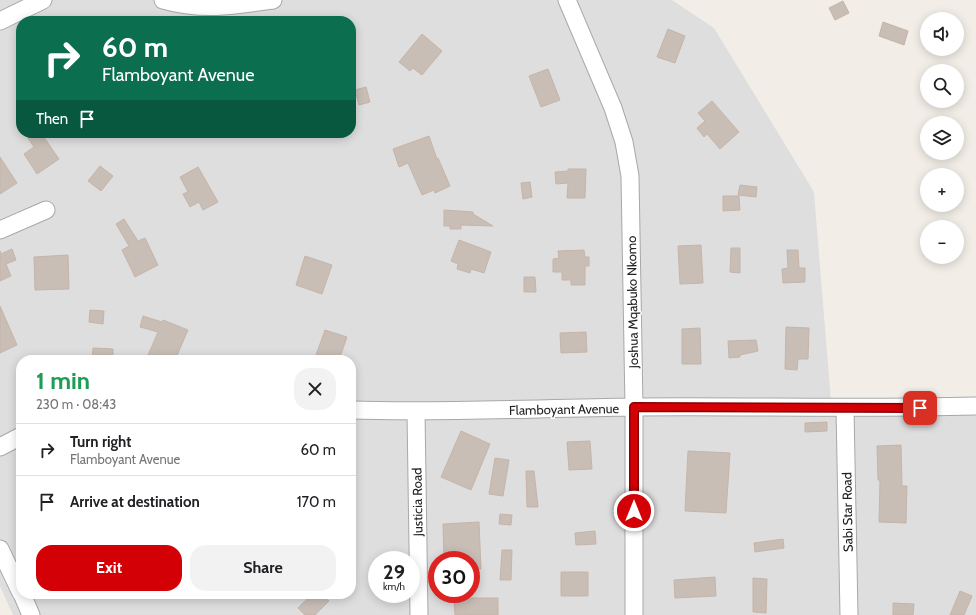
<!DOCTYPE html>
<meta charset="utf-8">
<style>
body{margin:0;font-family:Cabin,sans-serif;background:#f2f2f2;color:#202124;height:100vh;display:flex;flex-direction:column;font-size:15px;white-space:nowrap}
*{box-sizing:border-box;margin:0}
p{font-size:13px;color:#757577}
.icon{flex:none;width:22px;height:22px;fill:none;stroke:currentColor;stroke-width:2;stroke-linecap:round;stroke-linejoin:round}
.map{position:relative;flex:1;overflow:hidden}
.details{position:absolute;left:16px;top:355px;width:340px;height:244px;display:flex;flex-direction:column;background:#fff;border-radius:16px;box-shadow:0 2px 10px #0003}
.details>*{flex:none}
.hud{position:absolute;left:16px;top:16px;width:340px;height:122px;border-radius:16px;box-shadow:0 2px 10px #0003;background:#0b6e4f;color:#fff;overflow:hidden}
.buttons{position:absolute;left:920px;top:12px;display:grid;gap:8px}
.buttons a{display:grid;place-items:center;width:44px;height:44px;border-radius:50%;background:#fff;box-shadow:0 2px 10px #0003;font-size:20px}
.speed{position:absolute;left:368px;top:551px;display:flex;gap:8px;font-size:20px;font-weight:700;text-align:center}
.speed>*{display:grid;place-content:center;width:52px;height:52px;border-radius:50%;background:#fff;box-shadow:0 2px 10px #0003;line-height:1}
.speed small{font-size:10px;font-weight:400}
.speed .limit{border:6px solid #d22;background:#fff;color:#111}
.pin{position:absolute;display:grid;place-items:center;width:34px;height:34px;color:#fff;margin:-17px;border-radius:8px;box-shadow:0 2px 6px #0006}
.me{position:absolute;width:44px;margin:-22px;rotate:0deg;stroke-linejoin:round;filter:drop-shadow(0 0 3px #0008)}
.turn{display:flex;align-items:center;gap:14px;height:84px;padding:0 20px;font-size:18px}
.turn .icon{width:52px;height:52px;stroke-width:2.5}
.turn b{display:block;font-size:28px;line-height:34px}
.then{display:flex;align-items:center;height:38px;padding:0 20px;background:#0003;gap:8px;font-size:15px}
.round{display:grid;place-items:center;flex:none;width:42px;height:42px;border-radius:16px;background:#f2f2f2}
.head{display:flex;align-items:center;justify-content:space-between;height:68px;padding:0 20px}
h1{font-size:24px;font-weight:800;line-height:30px;color:#1e9e55}
.action{display:flex;gap:8px;margin-top:auto;padding:8px 20px}
.action a{flex:1;height:46px;border-radius:16px;background:#d30005;color:#fff;font-size:16px;font-weight:800;line-height:46px;text-align:center}
.action a+a{background:#f2f2f2;color:#202124}
ul{padding:0;list-style:none}
li{display:flex;align-items:center;gap:12px;height:52px;padding:0 20px;border-top:1px solid #e0e0e0}
li div{flex:1}
li b{display:block;font-size:15px}
li em{font-style:normal}
.map>svg:first-child{display:block}
.residential{fill:#dfdede;fill-rule:evenodd}
.building{fill:#c8beb6;stroke:#c6b4a8}
.lines{fill:none;stroke-linecap:round;stroke-linejoin:round}
.minor-casing{stroke:#a8a8a8;stroke-width:19}
.minor{stroke:#fff;stroke-width:17}
.route-casing{stroke:#890003;stroke-width:10}
.route{stroke:#d30005;stroke-width:7}
.labels{text-anchor:middle;dominant-baseline:central;stroke-width:3;stroke-linejoin:round;paint-order:stroke}
.street-label{font-size:13px;fill:#212121;stroke:#fff}
</style>
<div class="map">
<svg width="976" height="615" viewBox="0 0 976 615">
<rect width="100%" height="100%" fill="#f2eee7"/>
<path class="residential" d="M0 0H672L714 28 814 192 831 402 976 398V615H13L0 586ZM21 21H351V133H21ZM21 360H351V594H21ZM377 560H411V594H377ZM437 560H471V594H437Z"/>
<path class="building" d="M843 1 849 13 835 20 829 8Z
M883 22 908 31 904 45 879 36Z
M668 29 685 36 675 63 657 57Z
M422 34 442 51 422 75 413 68 410 71 399 62Z
M548 69 560 100 541 107 529 76Z
M366 87 370 102 359 105 355 90Z
M712 101 739 132 720 149 707 134 704 137 697 128 705 121 698 113Z
M35 133H41L59 159 37 174 24 154 34 147 28 138Z
M429 136 437 159 438 158 450 186 435 193 434 190 422 195 408 163 399 167 393 149Z
M0 157 17 183 0 194Z
M100 166 113 176 101 191 88 181Z
M198 167 218 202 203 210 199 202 190 207 183 194 188 192 180 177Z
M568 169H586L585 198H567L568 183 556 184 555 172 568 171Z
M530 182 532 197 523 199 521 183Z
M740 185 757 187 756 197 738 195Z
M723 196H739L740 210 723 211Z
M444 210 473 212V214L493 226 461 225V229H450V226H444Z
M124 219 138 241 145 238 158 265 135 277 122 250 129 246 116 224Z
M459 240 491 252 484 273 471 269 470 273 457 269 458 264 451 261Z
M701 245 703 283 680 284 678 246Z
M731 248H740V273L730 272Z
M12 249 16 260 6 264 11 276 0 281V251L1 254Z
M584 250 585 257H589V266H585V285H571V280H562V272H553V259L559 258 558 251Z
M787 250H798L799 268H805V282L783 283 782 269 788 268Z
M68 255 69 289 35 290 34 257Z
M305 256 332 265 322 294 296 285Z
M524 277H535L536 292H524Z
M0 306 17 345 0 353Z
M90 310 104 311 103 324 89 322Z
M143 316 162 322 163 320 188 330 175 360H146L158 332 140 327Z
M786 327 809 328 808 359H798L797 370 785 369Z
M700 328 701 364H682V329Z
M325 330 347 337 339 360 315 358Z
M586 332 587 352 561 353 560 333Z
M756 340 758 351 740 355V357L729 358 728 341Z
M93 348 113 349V360H92Z
M827 422V431L805 432V423Z
M461 431 490 444 471 490 441 477Z
M590 441 592 469 569 470 567 442Z
M901 445 902 486H907L906 523 879 522 880 480H878L877 446Z
M688 451 730 453 726 513 685 511Z
M495 458 509 460 503 496 489 494Z
M526 471H534L538 507H527Z
M500 514 512 515 511 525 499 524Z
M479 522 481 569 471 570V560H444L443 524Z
M595 531 596 544 576 545 575 533Z
M783 539 784 548 755 552 754 543Z
M502 550H512L511 580H500Z
M561 572H588V596H561Z
M715 577 716 596 675 598 674 580Z
M753 578 767 579 766 613 753 612Z
M960 591 972 596 964 615H950Z
M312 594H321L329 601 315 615H305L298 608Z
M454 598H498V615H455Z
M893 603 914 604 913 615H893Z"/>
<g class="lines">
<g class="minor-casing">
<path id="minor" d="M163 0C202 11 233 6 273 0
M567 0 613 108 624 142 630 176 634 407V615
M0 21 43 0
M0 230 46 210
M845 409 849 615
M351 410C445 413 539 408 634 407 748 406 862 409 976 406
M416 412 419 615
M0 447 21 436
M0 549 21 593
M22 594 31 615"/>
</g>
<use href="#minor" class="minor"/>
</g>
<g class="lines">
<g class="route-casing">
<path id="route" d="M634 511V407L920 408"/>
</g>
<use href="#route" class="route"/>
</g>
<g class="labels">
<g class="street-label">
<text transform="translate(632 302) rotate(-91)">Joshua Mqabuko Nkomo</text>
<text transform="translate(564 409) rotate(-1)">Flamboyant Avenue</text>
<text transform="translate(417 502) rotate(-91)">Justicia Road</text>
<text transform="translate(847 512) rotate(-91)">Sabi Star Road</text>
</g>
</g>
</svg>
<div class="buttons">
<a><svg class="icon" aria-label="sound" viewBox="0 0 24 24"><path d="M4 9h4l5-4v14l-5-4H4zM17 9q2 3 0 6"/></svg></a>
<a><svg class="icon" aria-label="search" viewBox="0 0 24 24"><circle cx="10" cy="10" r="6"/><path d="M15 15l6 6"/></svg></a>
<a><svg class="icon" aria-label="layers" viewBox="0 0 24 24"><path d="M12 4l9 5-9 5-9-5zM3 14l9 5 9-5"/></svg></a>
<a>+</a>
<a>−</a>
</div>
<div class="speed"><div>29<small>km/h</small></div><div class="limit">30</div></div>
<div class="pin" style="left:920px;top:408px;background:#d93025"><svg class="icon" aria-label="arrive" viewBox="0 0 24 24"><path d="M6 21V4h12l-3 4 3 4H6"/></svg></div>
<svg class="me" style="left:634px;top:511px" viewBox="-20 -20 40 40"><circle r="17" fill="#d30005" stroke="#fff" stroke-width="3"/><path d="M0-11L8 9 0 5-8 9z" fill="#fff"/></svg>
<div class="hud">
<div class="turn"><svg class="icon" aria-label="right" viewBox="0 0 24 24"><path d="M7 20v-9h11M14 6l5 5-5 5"/></svg><div><b>60 m</b>Flamboyant Avenue</div></div>
<div class="then">Then<svg class="icon" aria-label="arrive" viewBox="0 0 24 24"><path d="M6 21V4h12l-3 4 3 4H6"/></svg></div>
</div>
<section class="details">
<div class="head"><div><h1>1 min</h1><p>230 m · 08:43</p></div><a class="round"><svg class="icon" aria-label="close" viewBox="0 0 24 24"><path d="M6 6l12 12M18 6L6 18"/></svg></a></div>
<ul>
<li><svg class="icon" aria-label="right" viewBox="0 0 24 24"><path d="M7 20v-9h11M14 6l5 5-5 5"/></svg><div><b>Turn right</b><p>Flamboyant Avenue</p></div><em>60 m</em></li>
<li><svg class="icon" aria-label="arrive" viewBox="0 0 24 24"><path d="M6 21V4h12l-3 4 3 4H6"/></svg><div><b>Arrive at destination</b></div><em>170 m</em></li>
</ul>
<div class="action"><a>Exit</a><a>Share</a></div>
</section>
</div>
